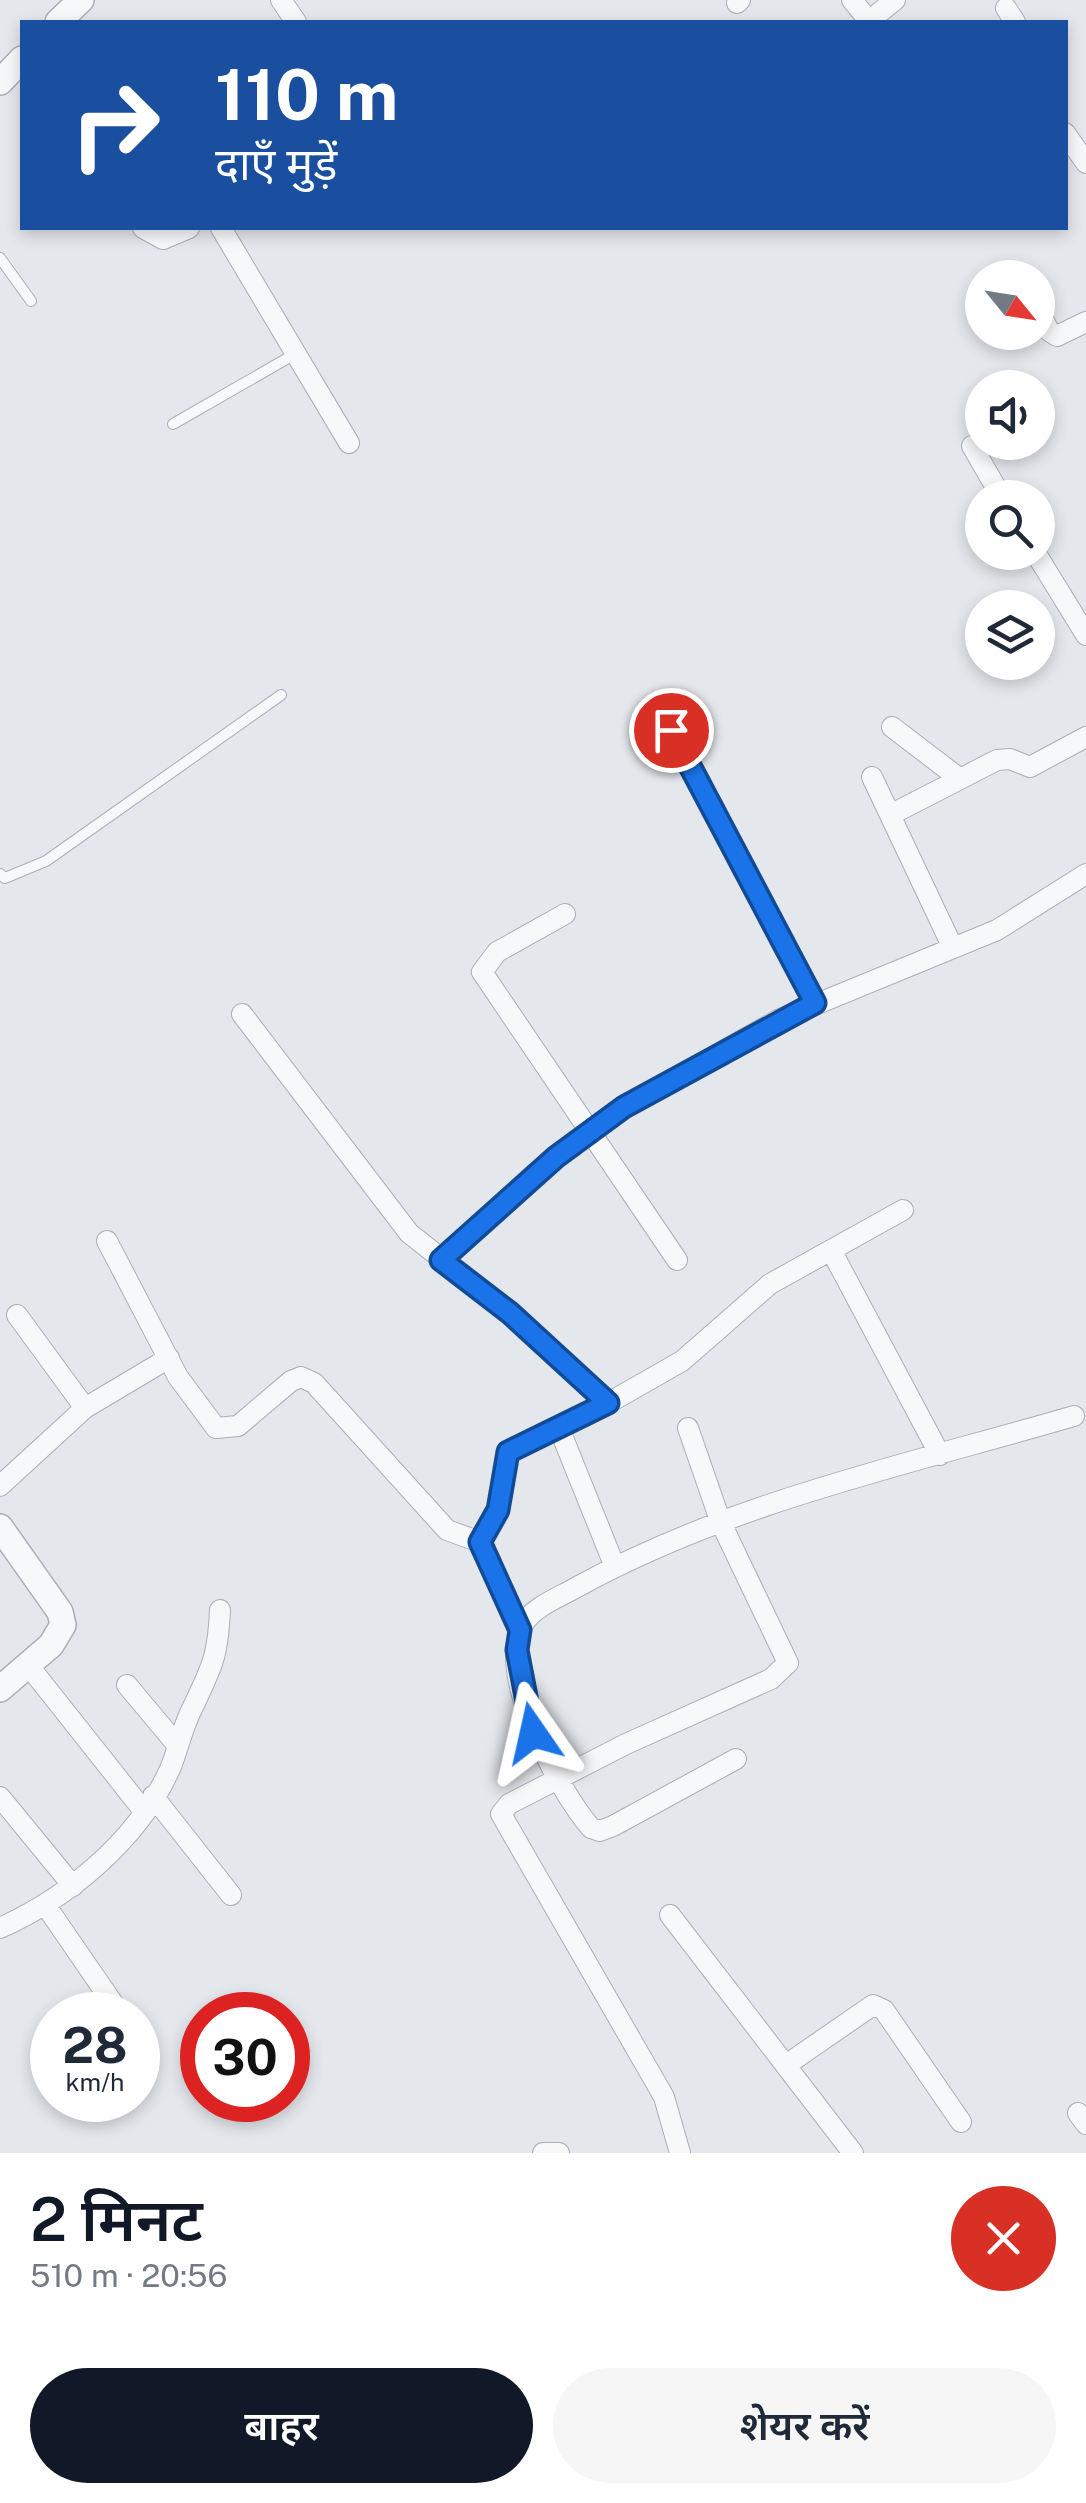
<!DOCTYPE html>
<html lang="hi">
<meta charset="utf-8">
<style>
body{margin:0;font-family:"Public Sans","Noto Sans Devanagari",sans-serif;background:#f6f6f7;color:#1f2937;height:100vh;display:flex;flex-direction:column;font-size:38px;white-space:nowrap}
*{box-sizing:border-box;margin:0}
p{font-size:32px;color:#747a83}
.icon{flex:none;width:55px;height:55px;fill:none;stroke:currentColor;stroke-width:2;stroke-linecap:round;stroke-linejoin:round}
.map{position:relative;height:2153px;overflow:hidden}
.sheet{display:flex;flex-direction:column;background:#fff;flex:1}
.sheet>*{flex:none}
.top-card{position:absolute;left:20px;top:20px;width:1048px;height:210px;border-radius:0px;box-shadow:0 5px 15px #0003;background:#1a4fa0;color:#fff;overflow:hidden}
.needle{width:65px;rotate:120deg}
.controls{position:absolute;left:965px;top:260px;display:grid;gap:20px}
.controls a{display:grid;place-items:center;width:90px;height:90px;border-radius:50%;background:#fff;box-shadow:0 5px 15px #0003;font-size:50px}
.speed{position:absolute;left:30px;top:1992px;display:flex;gap:20px;font-size:50px;font-weight:700;text-align:center}
.speed>*{display:grid;place-content:center;width:130px;height:130px;border-radius:50%;background:#fff;box-shadow:0 5px 15px #0003;line-height:1}
.speed small{font-size:25px;font-weight:400}
.speed .limit{border:15px solid #d22;background:#fff;color:#111}
.pin{position:absolute;display:grid;place-items:center;width:85px;height:85px;color:#fff;margin:-42px;border:5px solid #fff;border-radius:50%;box-shadow:0 2px 10px #0007}
.me{position:absolute;width:110px;margin:-55px;rotate:349deg;stroke-linejoin:round;filter:drop-shadow(0 0 8px #0008)}
.turn{display:flex;align-items:center;gap:35px;height:210px;padding:0 30px;font-size:45px}
.turn .icon{width:130px;height:130px;stroke-width:2.5}
.turn b{display:block;font-size:70px;line-height:85px}
.round{display:grid;place-items:center;flex:none;width:105px;height:105px;border-radius:52px;background:#f6f6f7}
.overview{display:flex;align-items:center;justify-content:space-between;height:170px;padding:0 30px}
h1{font-size:60px;font-weight:600;line-height:75px;color:#111827}
.cta{display:flex;gap:20px;margin-top:auto;padding:20px 30px}
.cta a{flex:1;height:115px;border-radius:60px;background:#111827;color:#fff;font-size:40px;font-weight:600;line-height:115px;text-align:center}
.cta a+a{background:#f6f6f7;color:#1f2937}
.map>svg:first-child{display:block}
.lines{fill:none;stroke-linecap:round;stroke-linejoin:round}
.service-casing{stroke:#a9aeb7;stroke-width:12}
.minor-casing{stroke:#a9aeb7;stroke-width:22}
.tertiary-casing{stroke:#a9aeb7;stroke-width:28}
.service{stroke:#f7f8fa;stroke-width:10}
.minor{stroke:#f7f8fa;stroke-width:20}
.tertiary{stroke:#f7f8fa;stroke-width:25}
.route-casing{stroke:#114b97;stroke-width:25}
.route{stroke:#1a73e8;stroke-width:18}
</style>
<div class="map">
<svg width="1086" height="2153" viewBox="0 0 1086 2153">
<rect width="100%" height="100%" fill="#e4e7ec"/>
<g class="lines">
<g class="service-casing">
<path id="service" d="M0 258 31 301
M173 424 295 354
M0 874 5 878 46 861 281 695"/>
</g>
<g class="minor-casing">
<path id="minor" d="M281 0 296 22
M852 0 870 22
M737 3 740 0
M1006 8 1015 22
M869 21 895 0
M1065 133 1086 163
M143 228 163 239 189 228
M221 228 349 443
M1019 273 1021 278
M1038 309 1049 331 1057 336 1086 322
M972 446 1002 498
M1035 552 1086 635
M892 727 960 779
M671 729 815 1003
M872 777 953 948
M890 815 997 760 1010 759 1030 767 1086 737
M565 914 497 952 482 972 677 1260
M242 1014 409 1233 510 1313 608 1403
M107 1241 178 1377 216 1428 238 1426 291 1381 301 1377 314 1383 447 1530 480 1542 520 1630
M831 1250 940 1455
M441 1260 557 1157 624 1107 778 1020 997 930 1086 874
M17 1315 85 1408
M559 1428 615 1567
M0 1486 85 1408 169 1358
M480 1542 498 1510 508 1452 589 1414 682 1361 770 1284 903 1210
M28 1665 143 1810
M127 1685 178 1746
M736 1759 613 1826 600 1831 591 1828C558 1790 497 1676 522 1626 532 1607 560 1597 577 1587 732 1502 906 1465 1074 1416
M153 1796 231 1895
M0 1797 73 1886
M46 1906 121 2015
M670 1915 853 2153
M0 1928C69 1897 138 1840 170 1769 178 1750 182 1729 191 1711 211 1668 218 1659 220 1610
M786 2065 873 2005 884 2010 961 2122
M1078 2113 1086 2124
M543 2153H559
M680 2153 664 2097 501 1814 509 1804 626 1744 771 1679 788 1663 721 1523 688 1428"/>
</g>
<g class="tertiary-casing">
<path id="tertiary" d="M58 22 81 0
M0 82 22 59
M0 1527 60 1612 63 1625 51 1645 0 1689"/>
</g>
<use href="#service" class="service"/>
<use href="#minor" class="minor"/>
<use href="#tertiary" class="tertiary"/>
</g>
<g class="lines">
<g class="route-casing">
<path id="route" d="M533 1733 517 1650 520 1630 480 1542 498 1510 508 1452 608 1403 510 1313 441 1260 556 1157 624 1107 815 1003 671 730"/>
</g>
<use href="#route" class="route"/>
</g>
</svg>
<div class="controls">
<a><svg class="needle" viewBox="-14 -14 28 28"><path d="M0-13l5 13h-10z" fill="#e53935"/><path d="M0 13l5-13h-10z" fill="#747a83"/></svg></a>
<a><svg class="icon" aria-label="sound" viewBox="0 0 24 24"><path d="M4 9h4l5-4v14l-5-4H4zM17 9q2 3 0 6"/></svg></a>
<a><svg class="icon" aria-label="search" viewBox="0 0 24 24"><circle cx="10" cy="10" r="6"/><path d="M15 15l6 6"/></svg></a>
<a><svg class="icon" aria-label="layers" viewBox="0 0 24 24"><path d="M12 4l9 5-9 5-9-5zM3 14l9 5 9-5"/></svg></a>
</div>
<div class="speed"><div>28<small>km/h</small></div><div class="limit">30</div></div>
<div class="pin" style="left:671px;top:730px;background:#d93025"><svg class="icon" aria-label="arrive" viewBox="0 0 24 24"><path d="M6 21V4h12l-3 4 3 4H6"/></svg></div>
<svg class="me" style="left:533px;top:1733px" viewBox="-20 -20 40 40"><path d="M0-17L14 15 0 8-14 15z" fill="#1a73e8" stroke="#fff" stroke-width="4"/></svg>
<div class="top-card">
<div class="turn"><svg class="icon" aria-label="right" viewBox="0 0 24 24"><path d="M7 20v-9h11M14 6l5 5-5 5"/></svg><div><b>110 m</b>दाएँ मुड़ें</div></div>
</div>
</div>
<section class="sheet">
<div class="overview"><div><h1>2 मिनट</h1><p>510 m · 20:56</p></div><a class="round" style="background:#d93025;color:#fff"><svg class="icon" aria-label="close" viewBox="0 0 24 24"><path d="M6 6l12 12M18 6L6 18"/></svg></a></div>
<div class="cta"><a>बाहर</a><a>शेयर करें</a></div>
</section>
